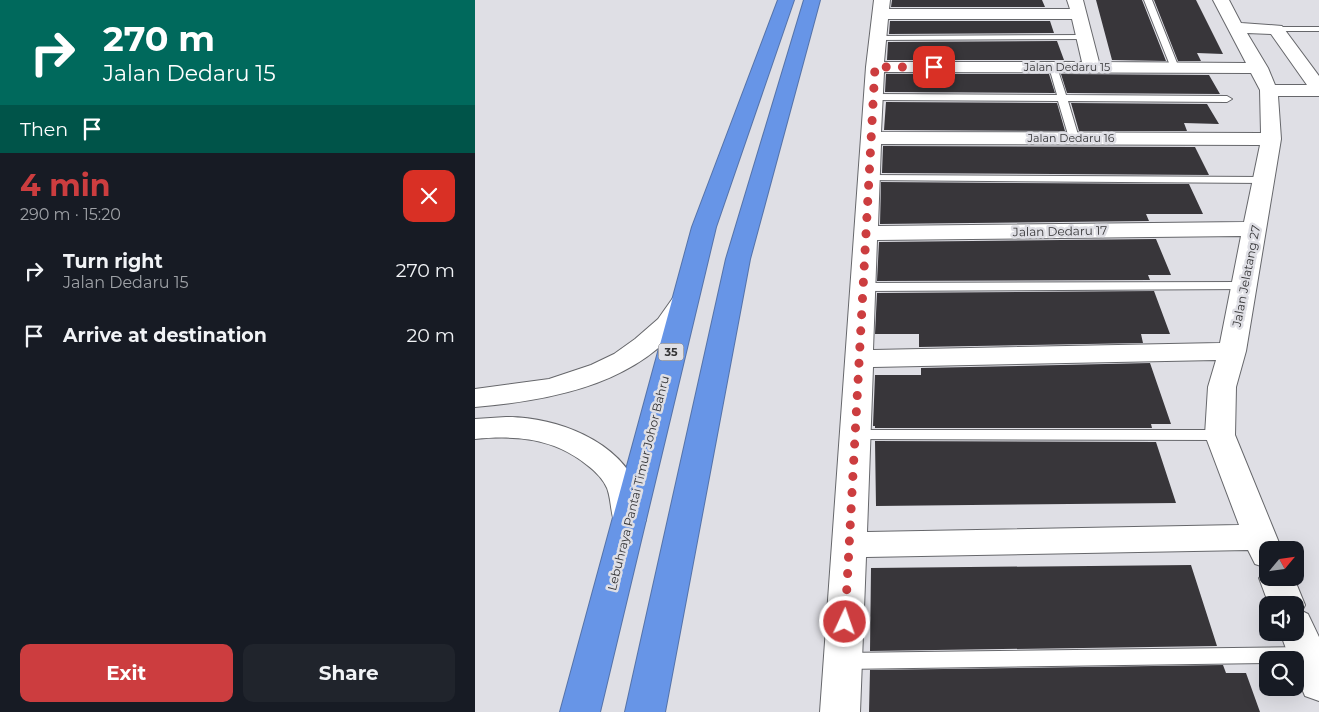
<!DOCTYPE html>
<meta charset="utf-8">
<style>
body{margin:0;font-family:Montserrat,sans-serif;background:#20242c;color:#f1f3f6;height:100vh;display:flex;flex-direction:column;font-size:19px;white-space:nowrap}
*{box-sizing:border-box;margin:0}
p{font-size:16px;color:#9ea1a6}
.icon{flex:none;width:28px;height:28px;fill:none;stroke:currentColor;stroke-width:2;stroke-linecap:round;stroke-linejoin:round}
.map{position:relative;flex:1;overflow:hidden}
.sheet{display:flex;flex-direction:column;background:#171b24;width:475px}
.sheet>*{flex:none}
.hud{background:#00695c;color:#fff;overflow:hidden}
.needle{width:32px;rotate:61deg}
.buttons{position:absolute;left:784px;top:541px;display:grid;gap:10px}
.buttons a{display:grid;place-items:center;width:45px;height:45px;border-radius:10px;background:#171b24;box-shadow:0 5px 20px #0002;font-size:25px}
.pin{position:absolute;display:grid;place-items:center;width:42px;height:42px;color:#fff;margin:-21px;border-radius:10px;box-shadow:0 2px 8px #0006}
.me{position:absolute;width:55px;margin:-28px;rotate:3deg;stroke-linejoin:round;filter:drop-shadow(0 0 4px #0008)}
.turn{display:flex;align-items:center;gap:18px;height:105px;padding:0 20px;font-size:22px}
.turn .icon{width:65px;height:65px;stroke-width:2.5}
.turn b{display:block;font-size:35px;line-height:42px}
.then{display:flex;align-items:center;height:48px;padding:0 20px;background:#0003;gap:10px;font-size:19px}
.round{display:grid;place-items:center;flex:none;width:52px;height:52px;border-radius:10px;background:#20242c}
.head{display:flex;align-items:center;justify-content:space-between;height:85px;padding:0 20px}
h1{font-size:30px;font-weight:700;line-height:38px;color:#cc3d3f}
.primary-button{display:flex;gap:10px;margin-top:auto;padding:10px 20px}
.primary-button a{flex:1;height:58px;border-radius:10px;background:#cc3d3f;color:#fff;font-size:20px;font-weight:700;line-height:58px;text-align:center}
.primary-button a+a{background:#20242c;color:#f1f3f6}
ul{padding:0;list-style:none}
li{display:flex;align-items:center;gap:15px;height:65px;padding:0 20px}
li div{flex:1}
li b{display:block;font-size:19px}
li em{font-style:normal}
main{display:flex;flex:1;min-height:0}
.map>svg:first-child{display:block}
.building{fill:#38363a}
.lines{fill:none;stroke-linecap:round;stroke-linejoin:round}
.lane-casing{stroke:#66676b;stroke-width:2}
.street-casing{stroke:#66676b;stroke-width:2}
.highway-casing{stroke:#5573a9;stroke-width:2}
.lane{fill:#fff;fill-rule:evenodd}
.street{fill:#fff;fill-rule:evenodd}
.highway{fill:#6795e7;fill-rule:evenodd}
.route{stroke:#cc3d3f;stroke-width:9;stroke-dasharray:0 16.2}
.labels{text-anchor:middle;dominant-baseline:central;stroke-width:5;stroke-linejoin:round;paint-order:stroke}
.far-street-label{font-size:11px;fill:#343436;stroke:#dfdfe5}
.shield{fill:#dfdfe5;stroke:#67676a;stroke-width:1}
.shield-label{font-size:11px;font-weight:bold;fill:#343436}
.street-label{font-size:12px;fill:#343436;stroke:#dfdfe5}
</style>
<main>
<section class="sheet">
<div class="hud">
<div class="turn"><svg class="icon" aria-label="right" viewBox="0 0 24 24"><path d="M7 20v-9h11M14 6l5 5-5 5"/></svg><div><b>270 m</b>Jalan Dedaru 15</div></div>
<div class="then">Then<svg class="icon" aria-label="arrive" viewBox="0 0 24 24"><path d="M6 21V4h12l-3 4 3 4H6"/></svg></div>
</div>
<div class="head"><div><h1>4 min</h1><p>290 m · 15:20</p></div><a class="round" style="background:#d93025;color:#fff"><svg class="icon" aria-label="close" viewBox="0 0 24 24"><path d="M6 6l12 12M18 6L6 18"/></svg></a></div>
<ul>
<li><svg class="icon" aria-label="right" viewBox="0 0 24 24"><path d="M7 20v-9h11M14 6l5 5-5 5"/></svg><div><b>Turn right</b><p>Jalan Dedaru 15</p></div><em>270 m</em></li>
<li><svg class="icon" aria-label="arrive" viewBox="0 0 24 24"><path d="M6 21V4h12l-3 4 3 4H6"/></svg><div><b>Arrive at destination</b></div><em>20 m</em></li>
</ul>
<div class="primary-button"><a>Exit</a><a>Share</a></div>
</section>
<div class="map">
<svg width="844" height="712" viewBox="0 0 844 712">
<rect width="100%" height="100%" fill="#dfdfe5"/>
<path class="building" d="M417 0H567L570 7H416Z
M621 0H667L691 61 637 60Z
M679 0H721L748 54 722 53 726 61H703Z
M415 21H575L579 33 414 34Z
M582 41 589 60H412L413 42Z
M411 74H574L580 93 410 92Z
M586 74 734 75 745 94 592 93Z
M411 102 582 103 590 131 409 130Z
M596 103 732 104 744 124 709 123 712 131H604Z
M408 146 720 147 734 175 407 173Z
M406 182 714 184 728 214H671L674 221 405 224Z
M681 239 696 275H673L675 280 402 281 404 242Z
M679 291 695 334H666L668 343 444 347V334H400L402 293Z
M675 363 696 424H676L677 428H400V426H398L400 375H446V368Z
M400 441 681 442 701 503 401 506Z
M716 565 742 646 395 651 396 568Z
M748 665 751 673H771L785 712H394L395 670Z"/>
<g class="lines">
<g class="lane-casing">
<path id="lane" d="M669 0H677L704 68 703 70 696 68Z
M798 27H844V31H801L797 29Z
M609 35H612V39L403 40 399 38 403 36Z
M578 64 582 67 591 95 752 96 757 99 752 102 593 101 604 138 599 141 594 138 583 101 399 100 394 97 399 94 582 95 574 67Z
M394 175 788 177 793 180 788 183 390 180 389 178Z
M769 282 773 283 775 286 773 289 388 291 382 287 388 283Z
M380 430H745L750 431 753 435 750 439 745 440 375 439 372 435 375 431Z
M831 647 838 649 840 655 838 661 820 663V660H792V663L368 669 361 667 358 661 361 655 368 653Z"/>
</g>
<g class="street-casing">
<path id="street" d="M399 0H415L414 9H595L592 0H608L624 62 771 63 738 0H754L766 23 807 26 844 76V96H803L806 139 771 351 761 387 760 435 807 550H792V578H819L830 605 827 611 833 614 844 637V701L830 696 820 672V660H815L805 632H820V605H794L784 578 792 568 780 564 773 550 391 557 385 712H345L391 67ZM413 19H597L607 62H409ZM772 33 796 34 832 85H800L793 68ZM409 72 776 73 785 90 786 133 406 132ZM406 144 785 145 769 222 403 226ZM766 236 745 343 398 350 402 240ZM741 360 733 387 730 435 764 525 392 532 398 367Z
M209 292 218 295 222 300C215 311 209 322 200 332 150 387 70 401 0 407V389L74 379 116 365 139 354 160 339 183 319 200 295Z
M31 417C81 417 144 440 164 490 168 499 169 510 171 520L166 529 154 532 142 529C135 516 137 501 132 488 128 479 120 471 112 465 79 438 41 435 0 439V419Z"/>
</g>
<g class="highway-casing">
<path id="highway" d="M303 0H319L241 227 125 712H85L217 227Z
M329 0H345L275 259 190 712H150L251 259Z"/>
</g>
<use href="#lane" class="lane"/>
<use href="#street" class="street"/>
<use href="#highway" class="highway"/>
</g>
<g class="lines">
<path class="route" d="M370 622 400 67H459"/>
</g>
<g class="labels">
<g class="far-street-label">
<text x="592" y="67">Jalan Dedaru 15</text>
<text x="596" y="138">Jalan Dedaru 16</text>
</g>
<rect class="shield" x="183.5" y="343.5" width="25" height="17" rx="4"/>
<g class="shield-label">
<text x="196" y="352">35</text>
</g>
<g class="street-label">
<text transform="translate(585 231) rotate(-1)">Jalan Dedaru 17</text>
<text transform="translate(771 276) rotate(-79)">Jalan Jelatang 27</text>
<text transform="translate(163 483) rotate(-76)">Lebuhraya Pantai Timur Johor Bahru</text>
</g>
</g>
</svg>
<div class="buttons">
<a><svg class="needle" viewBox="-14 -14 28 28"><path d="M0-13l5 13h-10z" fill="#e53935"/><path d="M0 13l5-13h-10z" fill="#9ea1a6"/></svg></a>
<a><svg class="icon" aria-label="sound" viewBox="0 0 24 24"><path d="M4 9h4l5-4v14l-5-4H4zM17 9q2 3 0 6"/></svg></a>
<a><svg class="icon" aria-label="search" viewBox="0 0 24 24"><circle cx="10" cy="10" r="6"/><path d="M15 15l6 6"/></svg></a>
</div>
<div class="pin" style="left:459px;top:67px;background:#d93025"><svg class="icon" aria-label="arrive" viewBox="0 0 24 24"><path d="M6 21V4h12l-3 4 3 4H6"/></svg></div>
<svg class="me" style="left:370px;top:622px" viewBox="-20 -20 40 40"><circle r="17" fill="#cc3d3f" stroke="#fff" stroke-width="3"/><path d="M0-11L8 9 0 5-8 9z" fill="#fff"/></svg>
</div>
</main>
